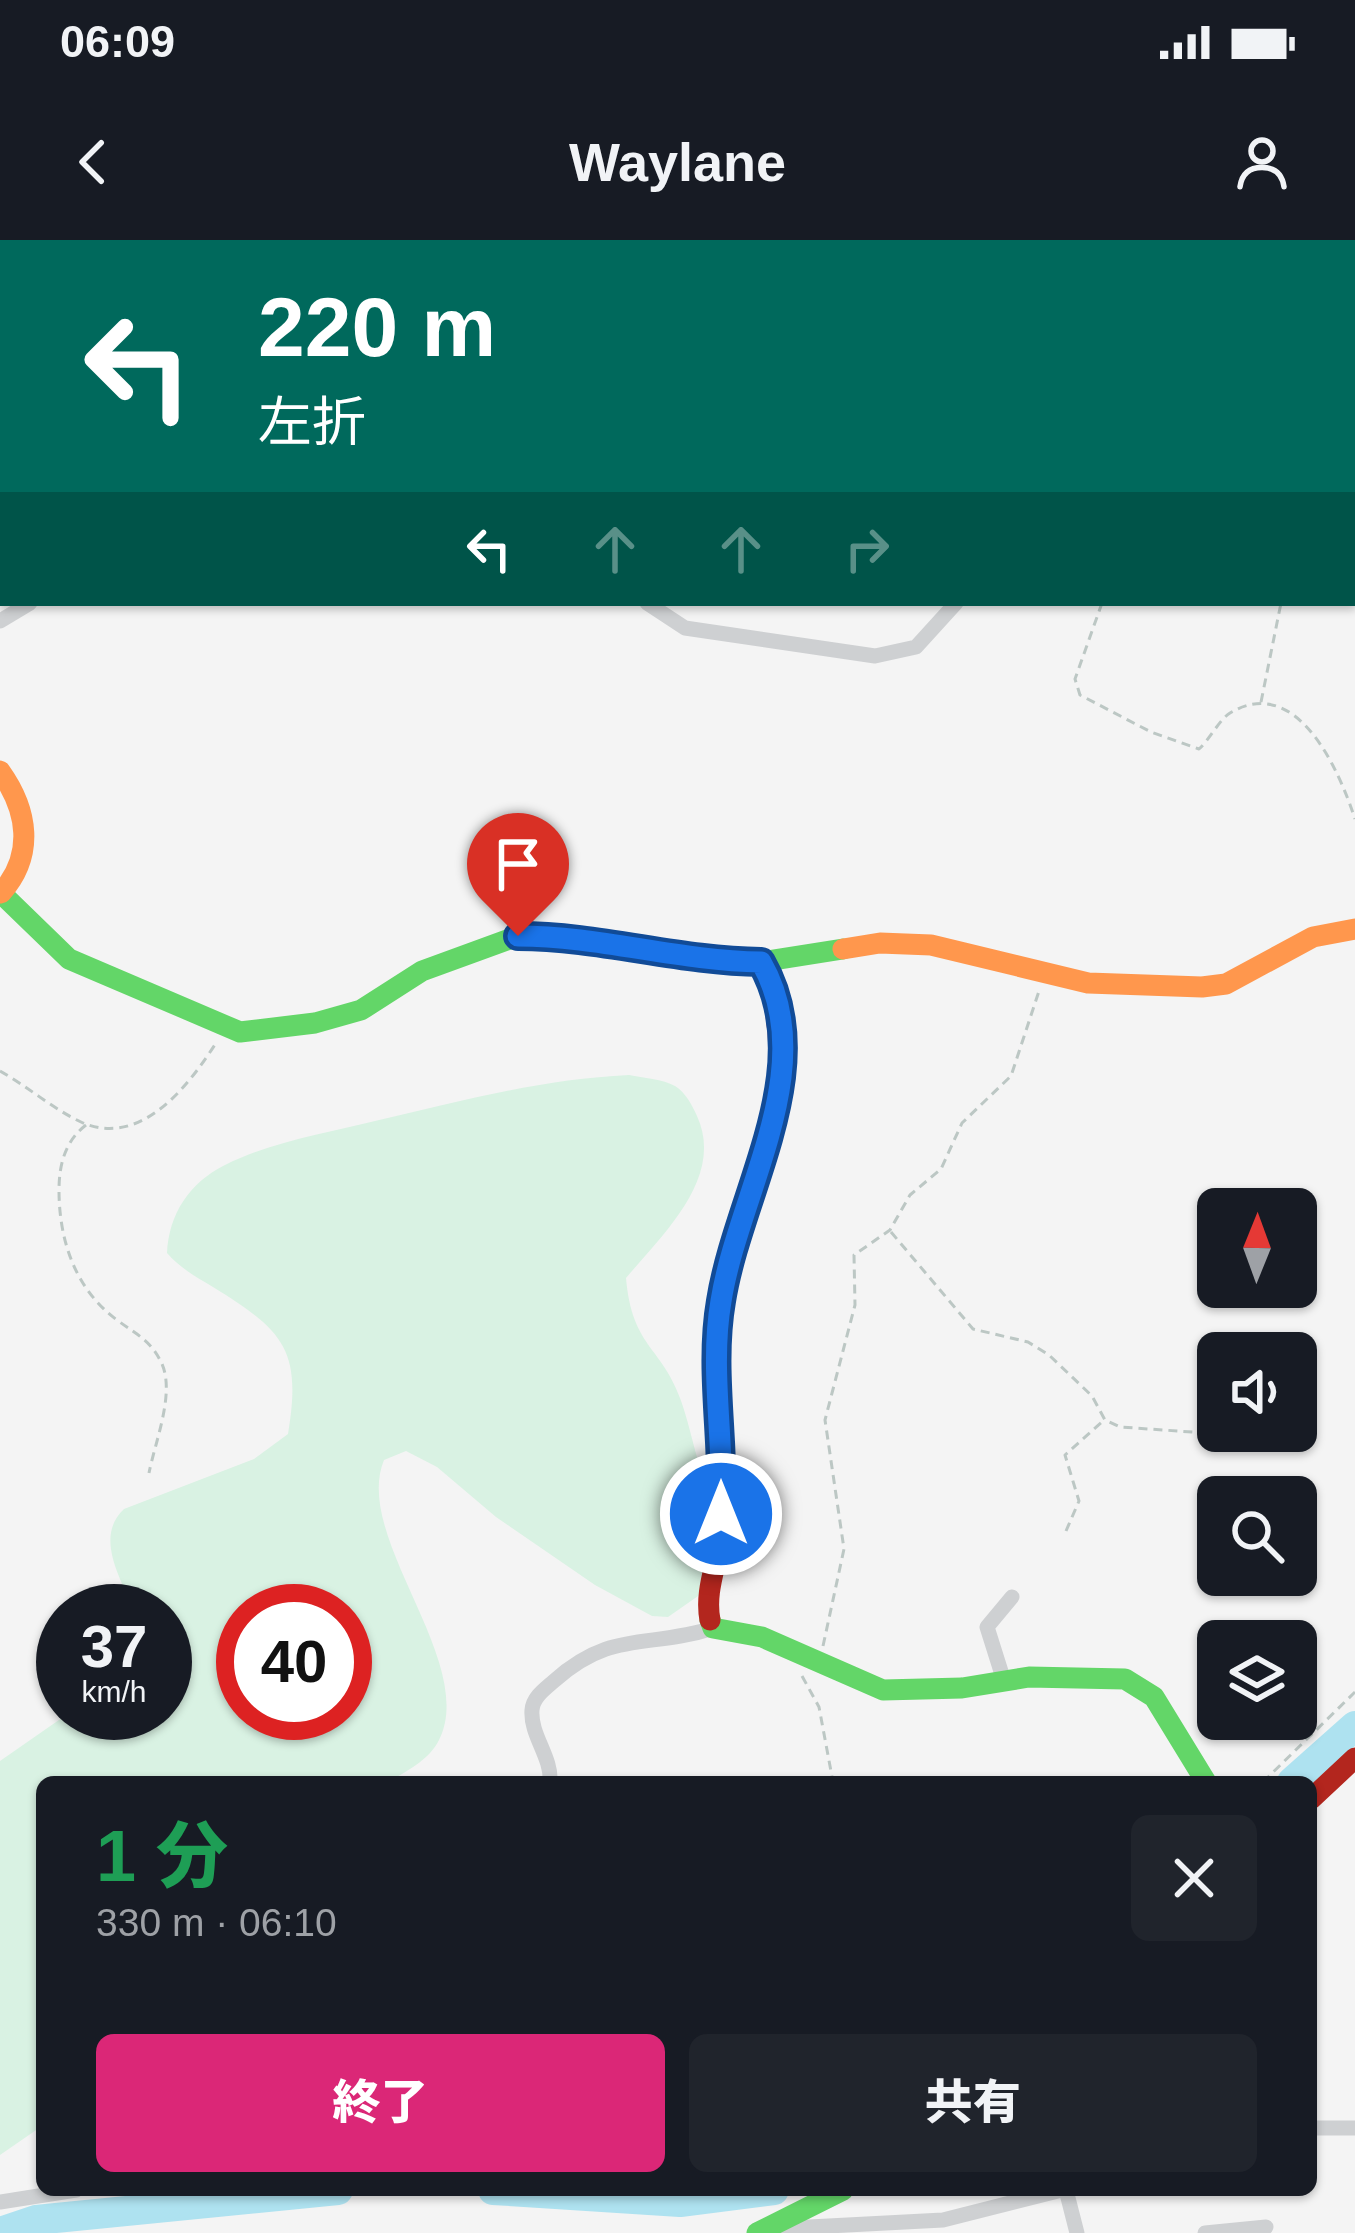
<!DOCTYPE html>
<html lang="ja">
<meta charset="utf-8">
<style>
body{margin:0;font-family:Arial,"Noto Sans JP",sans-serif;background:#20242c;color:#f1f3f6;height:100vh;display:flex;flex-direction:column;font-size:45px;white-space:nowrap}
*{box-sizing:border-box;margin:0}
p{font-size:39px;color:#9ea1a6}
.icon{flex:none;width:66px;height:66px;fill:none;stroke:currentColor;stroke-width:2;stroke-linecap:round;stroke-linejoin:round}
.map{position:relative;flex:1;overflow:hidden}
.drawer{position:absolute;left:36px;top:1536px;width:1281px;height:420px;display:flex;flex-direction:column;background:#171b24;border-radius:18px;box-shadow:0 3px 9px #0004}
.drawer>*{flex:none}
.hud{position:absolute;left:0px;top:0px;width:1356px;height:366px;box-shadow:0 3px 9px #0004;background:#00695c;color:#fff;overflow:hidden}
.needle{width:78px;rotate:1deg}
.controls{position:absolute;left:1197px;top:948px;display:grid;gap:24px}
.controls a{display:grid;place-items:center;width:120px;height:120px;border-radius:18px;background:#171b24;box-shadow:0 3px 9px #0004;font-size:60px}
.speed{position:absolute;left:36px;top:1344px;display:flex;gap:24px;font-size:60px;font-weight:700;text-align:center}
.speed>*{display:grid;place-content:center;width:156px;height:156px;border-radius:50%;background:#171b24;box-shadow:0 3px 9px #0004;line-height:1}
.speed small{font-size:30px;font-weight:400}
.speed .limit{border:18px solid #d22;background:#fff;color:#111}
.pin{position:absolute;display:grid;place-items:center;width:102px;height:102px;color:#fff;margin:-123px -51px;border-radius:50% 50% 50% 0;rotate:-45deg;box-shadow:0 0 12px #0007}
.pin .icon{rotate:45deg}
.me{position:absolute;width:132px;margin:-66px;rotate:0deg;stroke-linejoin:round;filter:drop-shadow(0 0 9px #0008)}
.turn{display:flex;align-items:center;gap:42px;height:252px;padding:0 60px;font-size:54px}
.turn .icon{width:156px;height:156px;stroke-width:2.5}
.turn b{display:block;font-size:84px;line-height:102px}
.lanes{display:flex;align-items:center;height:114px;padding:0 60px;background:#0003;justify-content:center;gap:60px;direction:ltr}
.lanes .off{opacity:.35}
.round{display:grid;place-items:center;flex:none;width:126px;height:126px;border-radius:18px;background:#20242c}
.head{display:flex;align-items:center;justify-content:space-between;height:204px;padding:0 60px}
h1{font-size:72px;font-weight:800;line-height:90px;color:#1e9e55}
.action{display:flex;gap:24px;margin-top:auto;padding:24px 60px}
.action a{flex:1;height:138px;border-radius:18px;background:#db2777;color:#fff;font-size:48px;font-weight:800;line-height:138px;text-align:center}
.action a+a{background:#20242c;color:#f1f3f6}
.status{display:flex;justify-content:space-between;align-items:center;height:84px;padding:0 60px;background:#171b24;direction:ltr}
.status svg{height:33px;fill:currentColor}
header{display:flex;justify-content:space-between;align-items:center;height:156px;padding:0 60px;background:#171b24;font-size:54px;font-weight:800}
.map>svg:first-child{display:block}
.green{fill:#d9f2e3;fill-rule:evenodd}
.water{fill:#aee2f0}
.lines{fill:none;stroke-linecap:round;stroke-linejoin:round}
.river{stroke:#aee2f0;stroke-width:30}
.path{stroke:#bcc7c4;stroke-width:3;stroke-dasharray:9 6;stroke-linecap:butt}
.street{stroke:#ced0d2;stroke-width:15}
.fast{stroke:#63d668;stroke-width:21}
.slow{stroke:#ff974d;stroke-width:21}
.jam{stroke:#b3261e;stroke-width:21}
.route-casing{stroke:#114b97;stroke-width:30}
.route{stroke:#1a73e8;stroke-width:21}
</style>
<div class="status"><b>06:09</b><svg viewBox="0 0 49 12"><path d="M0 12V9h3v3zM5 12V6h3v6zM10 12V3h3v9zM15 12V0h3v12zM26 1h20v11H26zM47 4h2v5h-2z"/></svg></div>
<header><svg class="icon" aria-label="back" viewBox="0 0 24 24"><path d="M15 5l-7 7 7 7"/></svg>Waylane<svg class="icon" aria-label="person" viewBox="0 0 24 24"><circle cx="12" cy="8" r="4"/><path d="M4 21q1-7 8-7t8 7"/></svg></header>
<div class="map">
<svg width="1355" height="1993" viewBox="0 0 1355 1993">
<rect width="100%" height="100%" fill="#f4f4f4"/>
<path class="green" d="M629 835C643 838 663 839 675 846 686 853 692 865 697 876 725 937 663 994 626 1038 632 1107 661 1106 680 1158 696 1202 695 1233 723 1274L701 1354 668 1377 652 1376 595 1345 496 1277 437 1227 406 1211 384 1220C352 1297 478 1422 439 1500 429 1520 408 1530 389 1542H42V1886L0 1915V1521L69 1473H165V1371H134C121 1339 94 1297 124 1269L254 1219 288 1194C302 1110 284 1091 213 1047 196 1037 180 1028 167 1013 169 974 189 943 225 925 271 902 326 893 375 881 460 861 542 839 629 835ZM243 1371H345V1473H243Z"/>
<path class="water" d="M0 0H482L3 3V306Z"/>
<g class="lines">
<path class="river" d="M1292 1542 1355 1486
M493 1950 680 1962 774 1950
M0 1992 36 1980 338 1950"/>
<path class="path" d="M0 335 3 336
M1102 363 1075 439 1080 455 1151 492 1199 509C1210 499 1219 480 1230 473 1297 433 1339 530 1355 579
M1261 462 1281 363
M0 831C27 846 53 869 81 882 141 909 189 845 216 803
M86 885C65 901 59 925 59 950 59 1000 75 1049 117 1080 137 1095 151 1100 162 1124 175 1154 155 1202 149 1233
M891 992 973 1089 1028 1102 1049 1115 1092 1156 1105 1180 1120 1187 1206 1193
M1066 1291 1079 1261 1065 1215 1104 1180
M823 1406 844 1309 825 1180 855 1065 854 1015 890 990 910 955 941 929 962 883 1011 836 1040 748
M802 1436 819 1467 833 1542
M1263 1542 1355 1452"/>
<path class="street" d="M946 0 950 3
M700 3V0
M1254 3 1256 0
M1353 132 1355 133
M647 363 685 388 875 416 916 407 956 363
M0 381 30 363
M1004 1441 987 1387 1012 1357
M550 1542C552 1517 530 1495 532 1470 533 1457 545 1449 554 1441 612 1389 649 1409 713 1388
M1311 1888H1355
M1066 1950 1077 1993
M0 1962 76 1950
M771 1989 943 1980 1062 1950
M1205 1993 1266 1987"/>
<path class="fast" d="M0 652 69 719 240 792 315 783 361 770 422 731 518 696 581 698 716 722H761L843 709
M710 1380 713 1388 762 1397 883 1450 962 1448 1029 1437 1125 1439 1154 1457 1206 1542
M757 1993 843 1950"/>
<path class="slow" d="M0 531C28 570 35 615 1 653
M843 709 880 703 931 705 1088 743 1202 747 1226 744 1313 697 1355 689"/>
<path class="jam" d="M710 1380C704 1349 719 1321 721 1290 726 1223 711 1155 717 1088 729 957 816 856 761 722
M1311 1559 1355 1518"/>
</g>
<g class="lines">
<g class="route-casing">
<path id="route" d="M518 696C600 696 678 721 761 722 822 827 738 953 721 1061 709 1130 725 1204 721 1274"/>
</g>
<use href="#route" class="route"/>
</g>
</svg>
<div class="controls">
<a><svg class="needle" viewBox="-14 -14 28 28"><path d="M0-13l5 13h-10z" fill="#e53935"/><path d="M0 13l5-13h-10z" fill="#9ea1a6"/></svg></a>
<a><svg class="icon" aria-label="sound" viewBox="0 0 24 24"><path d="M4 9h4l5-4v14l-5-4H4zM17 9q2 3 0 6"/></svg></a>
<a><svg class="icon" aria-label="search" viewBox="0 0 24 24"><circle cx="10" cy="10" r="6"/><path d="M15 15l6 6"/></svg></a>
<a><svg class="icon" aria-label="layers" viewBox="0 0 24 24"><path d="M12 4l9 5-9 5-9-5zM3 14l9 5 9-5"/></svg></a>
</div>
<div class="speed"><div>37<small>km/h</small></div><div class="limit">40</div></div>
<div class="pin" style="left:518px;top:696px;background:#d93025"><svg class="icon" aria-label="arrive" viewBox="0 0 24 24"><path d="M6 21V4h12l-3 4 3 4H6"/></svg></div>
<svg class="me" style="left:721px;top:1274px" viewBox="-20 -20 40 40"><circle r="17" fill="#1a73e8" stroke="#fff" stroke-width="3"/><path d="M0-11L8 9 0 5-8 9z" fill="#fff"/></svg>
<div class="hud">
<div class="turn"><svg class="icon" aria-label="left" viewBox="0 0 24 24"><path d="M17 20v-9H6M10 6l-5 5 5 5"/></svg><div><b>220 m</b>左折</div></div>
<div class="lanes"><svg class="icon" aria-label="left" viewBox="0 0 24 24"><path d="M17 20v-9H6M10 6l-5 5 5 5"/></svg><svg class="icon off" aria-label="ahead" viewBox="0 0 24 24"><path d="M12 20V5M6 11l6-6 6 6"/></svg><svg class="icon off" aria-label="ahead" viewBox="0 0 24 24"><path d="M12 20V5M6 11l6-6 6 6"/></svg><svg class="icon off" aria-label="right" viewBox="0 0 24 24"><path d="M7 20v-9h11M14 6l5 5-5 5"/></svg></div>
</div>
<section class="drawer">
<div class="head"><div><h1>1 分</h1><p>330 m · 06:10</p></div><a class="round"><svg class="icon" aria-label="close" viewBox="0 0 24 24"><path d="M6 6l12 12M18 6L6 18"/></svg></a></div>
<div class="action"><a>終了</a><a>共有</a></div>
</section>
</div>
